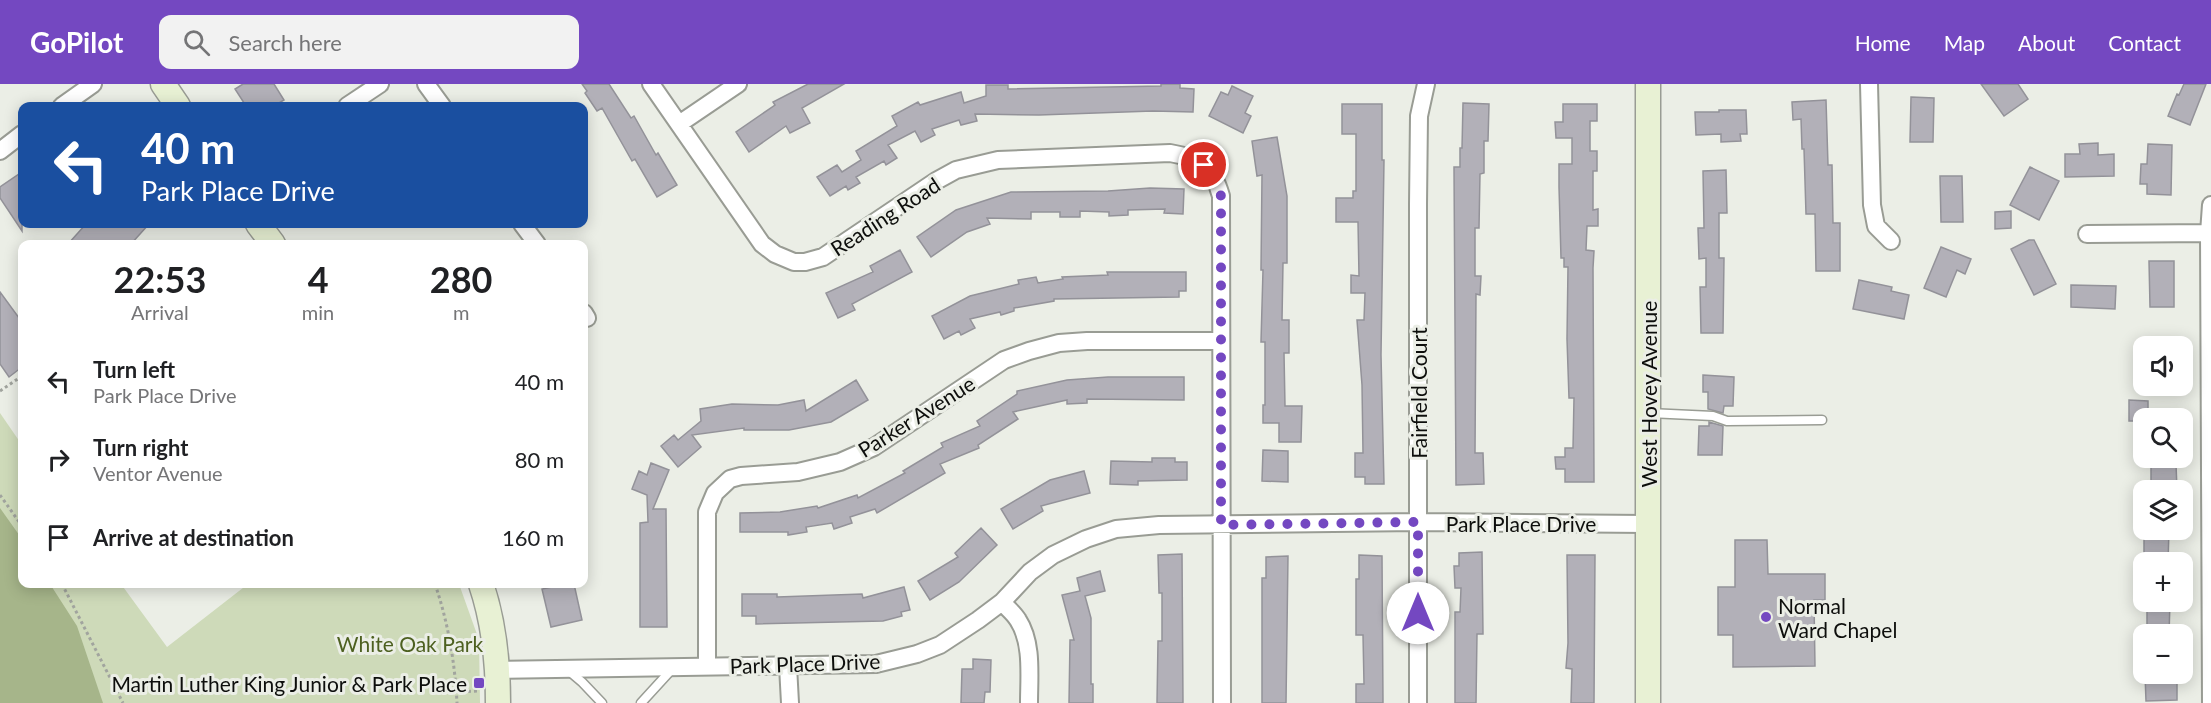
<!DOCTYPE html>
<meta charset="utf-8">
<style>
body{margin:0;font-family:Lato,sans-serif;background:#f2f2f2;color:#202124;height:100vh;display:flex;flex-direction:column;font-size:22px;white-space:nowrap}
*{box-sizing:border-box;margin:0}
p{font-size:20px;color:#757577}
.icon{flex:none;width:33px;height:33px;fill:none;stroke:currentColor;stroke-width:2;stroke-linecap:round;stroke-linejoin:round}
.map{position:relative;flex:1;overflow:hidden}
.details{position:absolute;left:18px;top:156px;width:570px;height:348px;display:flex;flex-direction:column;background:#fff;border-radius:12px;box-shadow:0 3px 15px #0003}
.details>*{flex:none}
.hud{position:absolute;left:18px;top:18px;width:570px;height:126px;border-radius:12px;box-shadow:0 3px 15px #0003;background:#1a4fa0;color:#fff;overflow:hidden}
.controls{position:absolute;left:2133px;top:252px;display:grid;gap:12px}
.controls a{display:grid;place-items:center;width:60px;height:60px;border-radius:12px;background:#fff;box-shadow:0 3px 15px #0003;font-size:30px}
.pin{position:absolute;display:grid;place-items:center;width:51px;height:51px;color:#fff;margin:-26px;border:3px solid #fff;border-radius:50%;box-shadow:0 2px 6px #0007}
.me{position:absolute;width:66px;margin:-33px;rotate:0deg;stroke-linejoin:round;filter:drop-shadow(0 0 4px #0008)}
.turn{display:flex;align-items:center;gap:21px;height:126px;padding:0 24px;font-size:27px}
.turn .icon{width:78px;height:78px;stroke-width:2.5}
.turn b{display:block;font-size:42px;line-height:51px}
.eta{display:flex;justify-content:space-evenly;align-items:center;height:102px;text-align:center}
.eta b{font-size:36px;font-weight:700;line-height:42px}
ul{padding:0;list-style:none}
li{display:flex;align-items:center;gap:18px;height:78px;padding:0 24px}
li div{flex:1}
li b{display:block;font-size:22px}
li em{font-style:normal}
header{display:flex;align-items:center;gap:36px;box-sizing:border-box;height:84px;padding:0 30px;background:#7448c1;color:#fff}
header strong{font-size:28px}
nav{display:flex;gap:33px;margin-inline-start:auto;font-size:21px}
.search{width:420px;height:54px;background:#f2f2f2;display:flex;align-items:center;gap:15px;box-sizing:border-box;padding:0 21px;border-radius:12px;color:#757577;font-size:22px}
.map>svg:first-child{display:block}
.green{fill:#cedab9}
.water{fill:#a6b58a}
.building{fill:#b2b0b8;stroke:#939299;stroke-width:1.5}
.lines{fill:none;stroke-linecap:round;stroke-linejoin:round}
.lane-casing{stroke:#999c94;stroke-width:11}
.street-casing{stroke:#999c94;stroke-width:20}
.secondary-casing{stroke:#999c94;stroke-width:27}
.path{stroke:#a1a49e;stroke-width:3;stroke-dasharray:3 3;stroke-linecap:butt}
.lane{stroke:#fff;stroke-width:8}
.street{stroke:#fff;stroke-width:16}
.secondary{stroke:#e8f1d4;stroke-width:24}
.route{stroke:#7448c1;stroke-width:10;stroke-dasharray:0 18}
.poi-dot{fill:#7448c1;stroke:#ebeee6;stroke-width:2}
.labels{text-anchor:middle;dominant-baseline:central;stroke-width:6;stroke-linejoin:round;paint-order:stroke}
.street-label{font-size:21px;fill:#0d0e0c;stroke:#ebeee6}
.poi-label{font-size:21px;fill:#0d0e0c;stroke:#ebeee6;text-anchor:start}
.park-label{font-size:21px;fill:#4d6020;stroke:#ebeee6}
</style>
<header>
<strong>GoPilot</strong>
<div class="search"><svg class="icon" aria-label="search" viewBox="0 0 24 24"><circle cx="10" cy="10" r="6"/><path d="M15 15l6 6"/></svg>Search here</div>
<nav><a>Home</a><a>Map</a><a>About</a><a>Contact</a></nav>
</header>
<div class="map">
<svg width="2211" height="619" viewBox="0 0 2211 619">
<rect width="100%" height="100%" fill="#ebeee6"/>
<path class="green" d="M0 329 22 361V500H121L167 563 248 500H459L479 556 480 619H0Z"/>
<path class="water" d="M0 424 22 455V500H50L77 542 103 619H0Z"/>
<path class="building" d="M243 0H274L284 16 274 22H246L235 5Z
M582 0H609L631 34 634 32 656 71 658 69 677 101 657 113 635 75 632 77 602 24 597 27 585 9 587 7Z
M808 0H844L802 24 810 39 790 49 786 42 749 68 736 48 775 21 773 18Z
M1161 0H1180V4L1194 5 1193 28 1153 27 1039 31 975 30 977 37 961 41 959 36 932 45 935 51 921 58 915 47 888 61 897 74 886 81 884 77 856 93 860 99 848 106 846 102 830 112 817 93 837 81 842 88 861 76 856 67 897 42 892 32 918 18 920 21 961 8 964 19 986 12V1H1008V5L1161 2Z
M1981 0H2018L2028 15 2004 32Z
M2184 0H2206L2190 41 2168 32 2177 10 2179 11Z
M1232 2 1253 12 1245 29 1251 32 1243 49 1209 32 1221 8 1228 11Z
M1911 13 1934 14 1933 58H1910Z
M1826 16 1828 81H1832L1833 139H1840V187H1816L1815 130H1806L1804 65H1802L1801 35 1793 36 1792 18Z
M1463 19 1489 20 1488 57H1484V89L1480 90 1479 144H1475V192H1481L1480 211 1476 210 1475 369H1483L1484 400 1456 401 1454 83H1460V64H1462Z
M1342 20H1382V76H1384L1381 271 1384 400H1365V393H1355V369H1363L1362 301 1357 236H1364L1365 209H1351V191L1359 192 1358 138H1336V114H1353V107H1356V50H1342Z
M1563 20H1597V37H1590V67H1597V87H1593V126L1598 125V142H1587L1586 166 1594 167 1593 184 1594 398H1565V385H1556L1555 373H1565V364H1573L1574 314H1569L1567 255 1568 183H1564V174H1561L1559 103V80H1572V54H1556L1555 38H1563Z
M1719 26H1746L1747 50H1740L1741 57 1721 58V50L1696 51 1695 28H1719Z
M1277 53 1287 112V179H1283L1282 236H1289V269H1284L1285 322H1302L1301 358H1279V339H1263V321H1265V258H1261L1263 186H1261L1262 91 1257 92 1252 57Z
M2098 59V71L2114 70V92L2065 93V70H2080L2079 60Z
M2148 60 2172 61 2171 111 2147 110V100H2140L2141 80H2147Z
M2030 83 2059 97 2039 136 2010 121Z
M1726 86 1727 129H1719V174H1724L1723 249H1701L1700 203H1706V174L1699 175 1698 144H1704L1703 87Z
M22 88V147L0 114V103Z
M1940 92H1962L1963 138H1941Z
M1150 104 1184 105 1183 130 1164 129 1165 125 1128 126V131L1109 132V128L1080 127V133H1060V128H1031V135L987 134 990 140 967 148 931 173 917 153 956 126 1011 108 1108 107Z
M2011 127V144L1995 145V128Z
M86 140H149L131 160H68Z
M2029 156H2034L2056 200 2034 211 2011 165Z
M1941 163 1971 175 1965 190 1957 186 1946 213 1924 204Z
M900 166 912 188 852 220 855 226 838 234 826 209 873 188 870 182Z
M2149 177H2174V223H2150Z
M1107 188H1186V207H1179V213L1054 215V217L1014 224V227L1001 231 1000 228 970 235 975 244 961 251 959 247 944 255 932 232 970 212 1019 200 1018 196 1036 193 1038 199 1063 195 1062 193 1108 191Z
M1859 196 1892 203 1891 207 1909 211 1904 235 1853 225Z
M2071 201 2116 202 2115 225 2071 223Z
M0 208 22 238V283L9 293 0 280Z
M1703 291 1734 293 1733 322H1724L1723 329 1708 325V308H1703Z
M1108 293H1184V316L1087 315V319L1067 320V316L1013 328 1018 335 978 361 979 364 940 380 945 389 877 429 875 425 850 433 852 439 834 445 832 439 806 443 807 448 788 451V448H740V429L780 428 817 422 818 424 857 411 858 414 905 389 903 387 943 363 941 359 980 342 977 337 1017 310V307L1067 296Z
M856 296 868 316 831 338 789 346H744V344L692 351 701 363 678 383 661 362 674 351 678 356 701 337 700 325 732 320 778 321 804 316 806 327Z
M2129 316 2148 317V334H2144V337H2129Z
M1709 338 1723 342 1722 371H1698L1699 342H1709Z
M1263 366 1288 367V398L1262 397Z
M1152 374H1175V378H1187V396L1138 397V401L1110 400 1111 377 1152 378Z
M651 379 669 386 653 425H666L667 543H640V439L648 438 647 411 632 405 639 387 647 391Z
M2176 380 2177 406H2151V381Z
M1084 387 1090 409 1041 422 1043 427 1013 445 1001 425 1050 396Z
M981 444 997 461 959 498 930 516 918 497 958 473 955 469Z
M2144 446H2169L2168 478H2144Z
M1735 456H1767L1768 490H1825V516H1814L1815 582 1733 583V551H1718V503H1735Z
M1482 468 1483 550H1477L1476 619H1455V528H1460L1461 504H1455L1454 482H1459V469Z
M1182 470 1183 619H1157L1158 557H1162V509H1159L1158 471Z
M1359 471 1382 472 1383 619H1356V600H1364L1363 551H1356V495H1359Z
M1567 471H1595L1594 619H1571L1572 585 1566 584 1568 559Z
M1288 472 1286 619H1262V494H1266V473Z
M1100 487 1105 507 1085 512 1091 534V600H1093V619H1069L1070 556H1074L1062 511 1080 507 1077 494Z
M567 500H574L582 536 551 543 542 505Z
M904 503 910 526 901 528 902 532 883 537 756 540V532H742V510H777V513L862 510 863 514Z
M2147 518H2170L2169 550H2147Z
M973 575 991 576 990 608H985L984 619H961L962 585H973Z
M2145 590H2177V616L2146 617Z"/>
<g class="lines">
<g class="lane-casing">
<path id="lane" d="M1649 329 1713 332 1727 337 1822 336
M569 587 582 598 602 619
M641 619 673 584"/>
</g>
<g class="street-casing">
<path id="street" d="M426 0 442 22
M651 0 762 160 775 170 794 178H805L823 173 936 97 956 86 998 76 1170 69C1200 74 1213 83 1221 112L1222 619
M1869 0 1872 121 1876 142 1891 157
M62 22 93 0
M347 22 380 0
M679 40 738 0
M0 67 22 50
M522 140 537 160
M2087 150 2209 149
M584 229 587 234
M1002 518C1007 524 1014 529 1018 536 1033 559 1029 592 1029 619
M707 582V428L715 409 730 395 741 392 798 388 840 378 874 363 1004 276 1029 267 1059 259 1087 257H1221
M788 582 790 619
M498 586 876 580 917 570 940 561 978 536 1002 518 1030 488 1053 471 1086 455 1116 445 1159 441 1418 438 1648 440
M1418 619V120L1419 32 1426 0
M2211 619 2209 149 2211 121"/>
</g>
<g class="secondary-casing">
<path id="secondary" d="M163 0 178 22
M1648 0V619
M258 140 273 160
M481 500C494 538 498 578 498 619"/>
</g>
<path class="path" d="M0 307 22 292
M0 411 22 442
M62 500 123 619
M435 500C448 538 455 579 457 619
M456 608 478 607"/>
<use href="#lane" class="lane"/>
<use href="#street" class="street"/>
<use href="#secondary" class="secondary"/>
</g>
<g class="lines">
<path class="route" d="M1204 81 1212 87 1221 112V441L1418 438V529"/>
</g>
<g class="poi-dot">
<circle cx="1766" cy="533" r="6"/>
<rect x="473" y="593" width="12" height="12" rx="3"/>
</g>
<g class="labels">
<g class="street-label">
<text transform="translate(885 132) rotate(-33)">Reading Road</text>
<text transform="translate(1418 309) rotate(-90)">Fairfield Court</text>
<text transform="translate(1648 310) rotate(-90)">West Hovey Avenue</text>
<text transform="translate(916 332) rotate(-32)">Parker Avenue</text>
<text x="1521" y="439">Park Place Drive</text>
<text transform="translate(805 579) rotate(-2)">Park Place Drive</text>
</g>
<g class="poi-label">
<text x="1778" y="521">Normal<tspan x="1778" dy="24">Ward Chapel</tspan></text>
<text x="467" y="599" text-anchor="end">Martin Luther King Junior &amp; Park Place</text>
</g>
<g class="park-label">
<text x="410" y="559">White Oak Park</text>
</g>
</g>
</svg>
<div class="controls">
<a><svg class="icon" aria-label="sound" viewBox="0 0 24 24"><path d="M4 9h4l5-4v14l-5-4H4zM17 9q2 3 0 6"/></svg></a>
<a><svg class="icon" aria-label="search" viewBox="0 0 24 24"><circle cx="10" cy="10" r="6"/><path d="M15 15l6 6"/></svg></a>
<a><svg class="icon" aria-label="layers" viewBox="0 0 24 24"><path d="M12 4l9 5-9 5-9-5zM3 14l9 5 9-5"/></svg></a>
<a>+</a>
<a>−</a>
</div>
<div class="pin" style="left:1204px;top:81px;background:#d93025"><svg class="icon" aria-label="arrive" viewBox="0 0 24 24"><path d="M6 21V4h12l-3 4 3 4H6"/></svg></div>
<svg class="me" style="left:1418px;top:529px" viewBox="-20 -20 40 40"><circle r="19" fill="#fff"/><path d="M0-13L10 11 0 6-10 11z" fill="#7448c1"/></svg>
<div class="hud">
<div class="turn"><svg class="icon" aria-label="left" viewBox="0 0 24 24"><path d="M17 20v-9H6M10 6l-5 5 5 5"/></svg><div><b>40 m</b>Park Place Drive</div></div>
</div>
<section class="details">
<div class="eta">
<div><b>22:53</b><p>Arrival</p></div>
<div><b>4</b><p>min</p></div>
<div><b>280</b><p>m</p></div>
</div>
<ul>
<li><svg class="icon" aria-label="left" viewBox="0 0 24 24"><path d="M17 20v-9H6M10 6l-5 5 5 5"/></svg><div><b>Turn left</b><p>Park Place Drive</p></div><em>40 m</em></li>
<li><svg class="icon" aria-label="right" viewBox="0 0 24 24"><path d="M7 20v-9h11M14 6l5 5-5 5"/></svg><div><b>Turn right</b><p>Ventor Avenue</p></div><em>80 m</em></li>
<li><svg class="icon" aria-label="arrive" viewBox="0 0 24 24"><path d="M6 21V4h12l-3 4 3 4H6"/></svg><div><b>Arrive at destination</b></div><em>160 m</em></li>
</ul>
</section>
</div>
